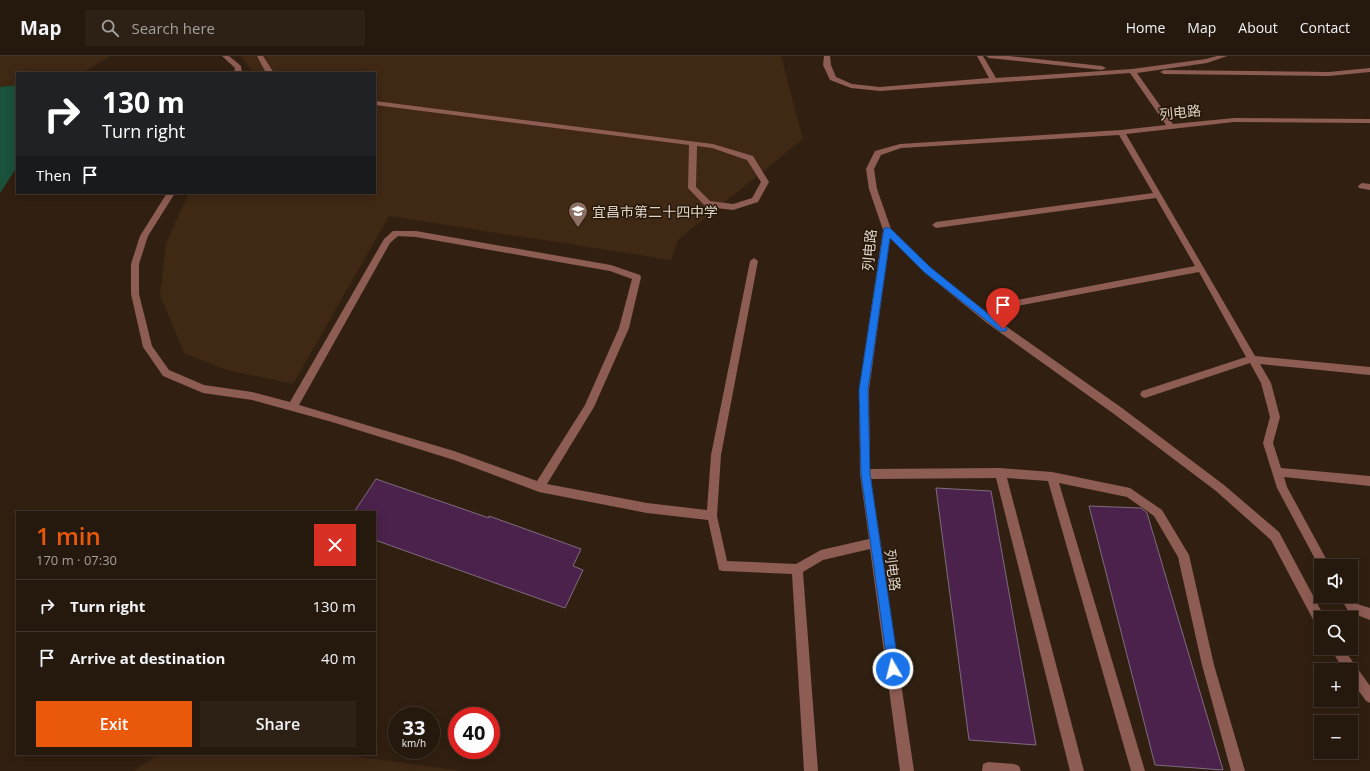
<!DOCTYPE html>
<meta charset="utf-8">
<style>
body{margin:0;font-family:"Open Sans","Noto Sans SC",sans-serif;background:#2d2116;color:#f1f3f6;height:100vh;display:flex;flex-direction:column;font-size:15px;white-space:nowrap}
*{box-sizing:border-box;margin:0}
p{font-size:13px;color:#a3a09d}
.icon{flex:none;width:22px;height:22px;fill:none;stroke:currentColor;stroke-width:2;stroke-linecap:round;stroke-linejoin:round}
.map{position:relative;flex:1;overflow:hidden}
.panel{position:absolute;left:16px;top:455px;width:360px;height:244px;display:flex;flex-direction:column;background:#25180d;border-radius:0px;box-shadow:0 2px 10px #0003,0 0 0 1px #42372e}
.panel>*{flex:none}
.hud{position:absolute;left:16px;top:16px;width:360px;height:122px;border-radius:0px;box-shadow:0 2px 10px #0003,0 0 0 1px #42372e;background:#202124;color:#fff;overflow:hidden}
.tools{position:absolute;left:1314px;top:503px;display:grid;gap:8px}
.tools a{display:grid;place-items:center;width:44px;height:44px;border-radius:0px;background:#25180d;box-shadow:0 2px 10px #0003,0 0 0 1px #42372e;font-size:20px}
.speed{position:absolute;left:388px;top:651px;display:flex;gap:8px;font-size:20px;font-weight:700;text-align:center}
.speed>*{display:grid;place-content:center;width:52px;height:52px;border-radius:50%;background:#25180d;box-shadow:0 2px 10px #0003,0 0 0 1px #42372e;line-height:1}
.speed small{font-size:10px;font-weight:400}
.speed .limit{border:6px solid #d22;background:#fff;color:#111}
.pin{position:absolute;display:grid;place-items:center;width:34px;height:34px;color:#fff;margin:-41px -17px;border-radius:50% 50% 50% 0;rotate:-45deg;box-shadow:0 0 4px #0007}
.pin .icon{rotate:45deg}
.me{position:absolute;width:44px;margin:-22px;rotate:352deg;stroke-linejoin:round;filter:drop-shadow(0 0 3px #0008)}
.turn{display:flex;align-items:center;gap:14px;height:84px;padding:0 20px;font-size:18px}
.turn .icon{width:52px;height:52px;stroke-width:2.5}
.turn b{display:block;font-size:28px;line-height:34px}
.then{display:flex;align-items:center;height:38px;padding:0 20px;background:#0003;gap:8px;font-size:15px}
.round{display:grid;place-items:center;flex:none;width:42px;height:42px;border-radius:0px;background:#2d2116}
.head{display:flex;align-items:center;justify-content:space-between;height:68px;padding:0 20px}
h1{font-size:24px;font-weight:600;line-height:30px;color:#ea580c}
.action{display:flex;gap:8px;margin-top:auto;padding:8px 20px}
.action a{flex:1;height:46px;border-radius:0px;background:#ea580c;color:#fff;font-size:16px;font-weight:600;line-height:46px;text-align:center}
.action a+a{background:#2d2116;color:#f1f3f6}
ul{padding:0;list-style:none}
li{display:flex;align-items:center;gap:12px;height:52px;padding:0 20px;border-top:1px solid #42372e}
li div{flex:1}
li b{display:block;font-size:15px}
li em{font-style:normal}
header{display:flex;align-items:center;gap:24px;box-sizing:border-box;height:56px;padding:0 20px;background:#25180d;border-bottom:1px solid #42372e}
header strong{font-size:19px}
nav{display:flex;gap:22px;margin-inline-start:auto;font-size:14px}
.search{width:280px;height:36px;background:#2d2116;display:flex;align-items:center;gap:10px;box-sizing:border-box;padding:0 14px;border-radius:0px;color:#a3a09d;font-size:15px}
.map>svg:first-child{display:block}
.built{fill:#3f2814}
.green{fill:#1a523c}
.building{fill:#4b224c;stroke:#7f6c7e}
.lines{fill:none;stroke-linecap:round;stroke-linejoin:round}
.minor{fill:#8d5c53;fill-rule:evenodd}
.route{fill:#1a73e8;stroke:#114b97}
.labels{text-anchor:middle;dominant-baseline:central;stroke-width:3;stroke-linejoin:round;paint-order:stroke}
.street-label{font-size:14px;fill:#ded3c9;stroke:#271708}
.poi-label{font-size:14px;fill:#ded3c9;stroke:#271708;text-anchor:start}
</style>
<header>
<strong>Map</strong>
<div class="search"><svg class="icon" aria-label="search" viewBox="0 0 24 24"><circle cx="10" cy="10" r="6"/><path d="M15 15l6 6"/></svg>Search here</div>
<nav><a>Home</a><a>Map</a><a>About</a><a>Contact</a></nav>
</header>
<div class="map">
<svg width="1370" height="715" viewBox="0 0 1370 715">
<rect width="100%" height="100%" fill="#312011"/>
<path class="built" d="M0 0H111L82 17H17V29L0 31Z
M240 0H781L803 83 678 184 671 204 389 160 293 328 227 314 184 297 160 239 166 187 189 137H375V17H254Z
M159 698H340L462 715H134Z"/>
<path class="green" d="M17 29V111L0 137V31Z"/>
<path class="building" d="M376 423 489 462V460L581 493 573 510 583 514 565 552 375 484V456H354Z
M936 432 991 435 1036 689 969 684Z
M1089 450 1141 452 1147 457 1223 714 1155 709Z"/>
<g class="lines">
<path class="minor" d="M222 0H229L241 10 242 17H234L235 12Z
M257 0H263L274 17H266Z
M824 0H830L831 9 836 21 852 28 880 31 989 22 977 0H983L996 22 1132 13 1206 3 1217 0H1227L1207 7 1137 17 1173 68 1234 62 1370 63V67L1234 66 1126 78 1255 300 1370 311V319L1260 308 1271 327 1280 361 1273 387 1281 412 1370 420V430L1284 421 1287 431 1330 510H1321V514L1277 432 1263 387 1270 361 1261 327 1250 307 1145 342 1142 341 1140 338 1142 335 1246 301 1199 216 1017 250 1012 247 1017 244 1195 210 1156 142 936 172 932 169 936 166 1153 137 1119 79 901 92 881 99 874 113 877 133 891 173 930 212 993 261 1122 352 1224 429 1279 476 1325 562H1321V573L1317 571 1271 484 1216 435 1114 358 987 267 924 216 890 182 869 334 870 413 1000 412 1052 416 1130 432 1162 454 1189 499 1214 609 1245 715H1231L1202 609 1178 501 1154 460 1127 441 1059 427 1145 715H1131L1048 425 1007 422 1084 715H1070L996 422 871 423 914 715H900L870 493 823 504 803 516 818 715H804L792 518 723 515 719 514 708 464 647 457 539 436 454 404 332 366 252 344 203 337 163 320 143 291 131 238V208L140 180 167 137H175L148 180 139 208V238L152 290 169 314 204 329 252 336 290 346 384 183 393 175H416L611 209 640 219 641 221 629 272 594 351 547 428 647 447 707 454 711 399 750 205 754 202 758 205 721 399 717 460 727 505 796 508 821 494 869 483 860 418 859 334 883 174 869 133 866 113 875 95 900 88 1121 74 1166 69 1130 17 880 35 851 32 830 24 823 9ZM398 180 416 181 610 215 632 223 619 272 585 349 537 425 454 395 299 349 390 187Z
M986 0H1009L1102 10 1106 12 1102 14 989 2Z
M1370 12V16L1329 20 1164 18 1160 16 1164 14 1329 16Z
M375 45 713 88 753 100 769 126 758 146 733 154 708 151 705 150 688 132 689 89 375 49ZM697 90 712 92 747 104 761 126 752 142 733 148 710 145 696 131Z
M1362 127 1370 128V134L1359 132 1358 130Z
M1351 539 1357 548 1370 552V564L1349 556 1339 540Z
M1330 592H1343L1370 630V647L1366 645 1351 624V614H1344Z
M988 706 1014 708 1019 710 1021 715H982L983 708Z"/>
</g>
<path class="route" d="M884 172H890L930 211 1007 273 1006 275H1000L924 216 890 182 868 334 870 418 899 613 897 617 893 619 889 617 888 613 861 418 859 334Z"/>
<defs>
<g id="school-pin" transform="scale(1)"><path d="M0 17L-7.5 6A9.5 9.5 0 1 1 7.5 6Z" fill="#8d6e63" stroke="#271708"/><path d="M0-5L7-2L0 1L-7-2ZM-4 1L0 2.5L4 1V4Q0 6-4 4Z" fill="#fff"/></g>
</defs>
<g fill-rule="evenodd">
<use href="#school-pin" x="578" y="155"/>
</g>
<g class="labels">
<g class="street-label">
<text transform="translate(1180 56) rotate(-6)">列电路</text>
<text transform="translate(869 194) rotate(-85)">列电路</text>
<text transform="translate(893 514) rotate(82)">列电路</text>
</g>
<g class="poi-label">
<text x="592" y="155">宜昌市第二十四中学</text>
</g>
</g>
</svg>
<div class="tools">
<a><svg class="icon" aria-label="sound" viewBox="0 0 24 24"><path d="M4 9h4l5-4v14l-5-4H4zM17 9q2 3 0 6"/></svg></a>
<a><svg class="icon" aria-label="search" viewBox="0 0 24 24"><circle cx="10" cy="10" r="6"/><path d="M15 15l6 6"/></svg></a>
<a>+</a>
<a>−</a>
</div>
<div class="speed"><div>33<small>km/h</small></div><div class="limit">40</div></div>
<div class="pin" style="left:1003px;top:273px;background:#d93025"><svg class="icon" aria-label="arrive" viewBox="0 0 24 24"><path d="M6 21V4h12l-3 4 3 4H6"/></svg></div>
<svg class="me" style="left:893px;top:613px" viewBox="-20 -20 40 40"><circle r="17" fill="#1a73e8" stroke="#fff" stroke-width="3"/><path d="M0-11L8 9 0 5-8 9z" fill="#fff"/></svg>
<div class="hud">
<div class="turn"><svg class="icon" aria-label="right" viewBox="0 0 24 24"><path d="M7 20v-9h11M14 6l5 5-5 5"/></svg><div><b>130 m</b>Turn right</div></div>
<div class="then">Then<svg class="icon" aria-label="arrive" viewBox="0 0 24 24"><path d="M6 21V4h12l-3 4 3 4H6"/></svg></div>
</div>
<section class="panel">
<div class="head"><div><h1>1 min</h1><p>170 m · 07:30</p></div><a class="round" style="background:#d93025;color:#fff"><svg class="icon" aria-label="close" viewBox="0 0 24 24"><path d="M6 6l12 12M18 6L6 18"/></svg></a></div>
<ul>
<li><svg class="icon" aria-label="right" viewBox="0 0 24 24"><path d="M7 20v-9h11M14 6l5 5-5 5"/></svg><div><b>Turn right</b></div><em>130 m</em></li>
<li><svg class="icon" aria-label="arrive" viewBox="0 0 24 24"><path d="M6 21V4h12l-3 4 3 4H6"/></svg><div><b>Arrive at destination</b></div><em>40 m</em></li>
</ul>
<div class="action"><a>Exit</a><a>Share</a></div>
</section>
</div>
